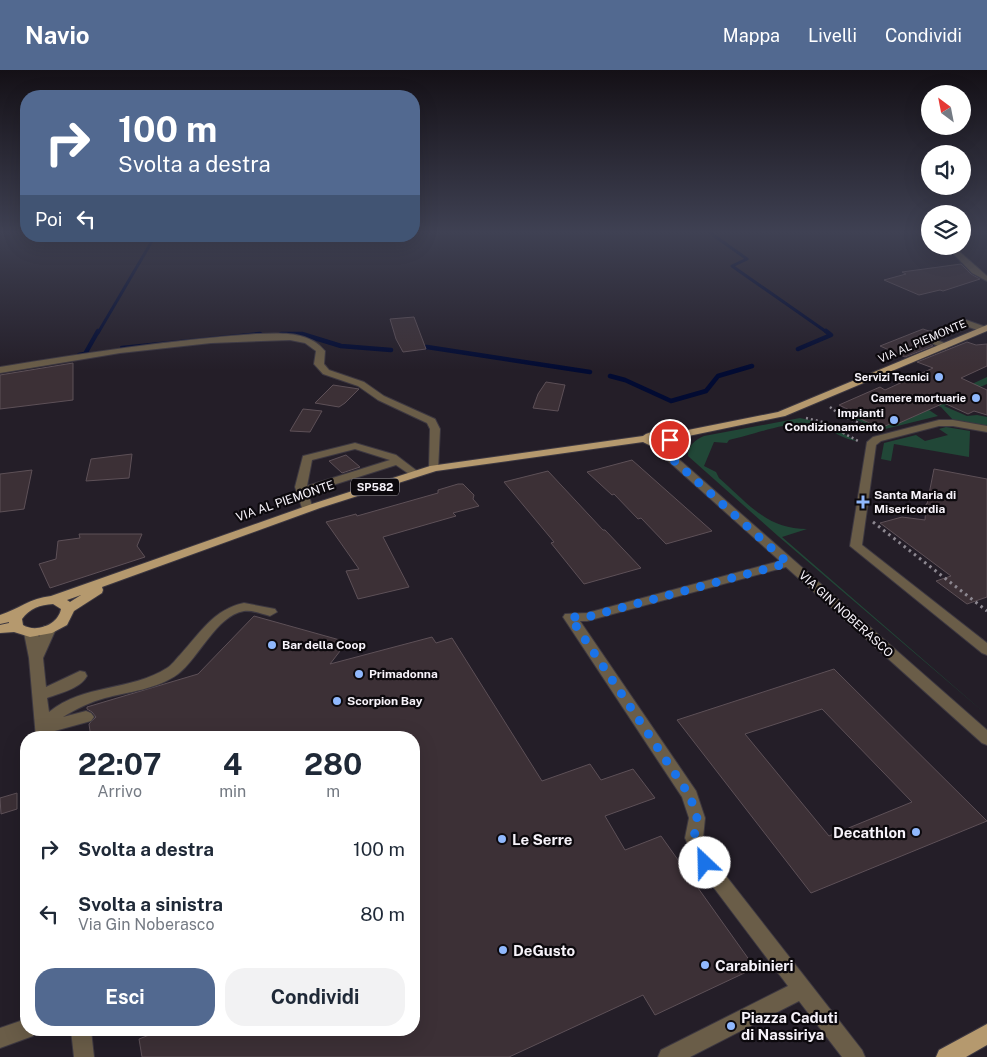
<!DOCTYPE html>
<html lang="it">
<style>
body{margin:0;font-family:"Public Sans",sans-serif;background:#f2f2f3;color:#1f2937;height:100vh;display:flex;flex-direction:column;font-size:19px;white-space:nowrap}
*{box-sizing:border-box;margin:0}
p{font-size:16px;color:#747a83}
.icon{flex:none;width:28px;height:28px;fill:none;stroke:currentColor;stroke-width:2;stroke-linecap:round;stroke-linejoin:round}
.map{position:relative;flex:1;overflow:hidden}
.side{position:absolute;left:20px;top:661px;width:400px;height:305px;display:flex;flex-direction:column;background:#fff;border-radius:20px;box-shadow:0 5px 20px #0002}
.side>*{flex:none}
.top-card{position:absolute;left:20px;top:20px;width:400px;height:152px;border-radius:20px;box-shadow:0 5px 20px #0002;background:#526990;color:#fff;overflow:hidden}
.needle{width:32px;rotate:328deg}
.buttons{position:absolute;left:921px;top:15px;display:grid;gap:10px}
.buttons a{display:grid;place-items:center;width:50px;height:50px;border-radius:50%;background:#fff;box-shadow:0 5px 20px #0002;font-size:25px}
.pin{position:absolute;display:grid;place-items:center;width:42px;height:42px;color:#fff;margin:-21px;border:2px solid #fff;border-radius:50%;box-shadow:0 1px 5px #0007}
.me{position:absolute;width:55px;margin:-28px;rotate:336deg;stroke-linejoin:round;filter:drop-shadow(0 0 4px #0008)}
.turn{display:flex;align-items:center;gap:18px;height:105px;padding:0 15px;font-size:22px}
.turn .icon{width:65px;height:65px;stroke-width:2.5}
.turn b{display:block;font-size:35px;line-height:42px}
.then{display:flex;align-items:center;height:48px;padding:0 15px;background:#0003;gap:10px;font-size:19px}
.eta{display:flex;justify-content:space-evenly;align-items:center;height:85px;text-align:center}
.eta b{font-size:30px;font-weight:700;line-height:35px}
.button{display:flex;gap:10px;margin-top:auto;padding:10px 15px}
.button a{flex:1;height:58px;border-radius:20px;background:#526990;color:#fff;font-size:20px;font-weight:700;line-height:58px;text-align:center}
.button a+a{background:#f2f2f3;color:#1f2937}
ul{padding:0;list-style:none}
li{display:flex;align-items:center;gap:15px;height:65px;padding:0 15px}
li div{flex:1}
li b{display:block;font-size:19px}
li em{font-style:normal}
header{display:flex;align-items:center;gap:30px;box-sizing:border-box;height:70px;padding:0 25px;background:#526990;color:#fff}
header strong{font-size:24px}
nav{display:flex;gap:28px;margin-inline-start:auto;font-size:18px}
.map>svg:first-child{display:block}
.green{fill:#214737}
.lines{fill:none;stroke-linecap:round;stroke-linejoin:round}
.stream-far1{stroke:#020b32;stroke-width:3}
.stream{stroke:#020b32;stroke-width:4.5}
.building{fill:#3c3036;stroke:#5d5057;fill-rule:evenodd}
.minor-casing{stroke:#3d3841;stroke-width:2}
.major-casing{stroke:#3d3841;stroke-width:2}
.path-far1{stroke:#8c8790;stroke-width:2.5;stroke-dasharray:2 3;stroke-linecap:butt}
.path{stroke:#8c8790;stroke-width:3;stroke-dasharray:2.5 4;stroke-linecap:butt}
.minor{fill:#6a5d48;fill-rule:evenodd}
.major{fill:#b5996e;fill-rule:evenodd}
.route{stroke:#1a73e8;stroke-width:9;stroke-dasharray:0 16.2}
.poi-dot{fill:#90b8fd;stroke:#0c090d;stroke-width:2}
.labels{text-anchor:middle;dominant-baseline:central;stroke-width:4.5;stroke-linejoin:round;paint-order:stroke}
.far-street-label{font-size:11px;fill:#f7f3fa;stroke:#0c090d}
.far-poi-label{font-size:11px;font-weight:bold;fill:#f7f3fa;stroke:#0c090d;text-anchor:end}
.shield{fill:#0c090d;stroke:#b0adb3;stroke-width:1}
.shield-label{font-size:11px;font-weight:bold;fill:#f7f3fa}
.poi-label{font-size:12px;font-weight:bold;fill:#f7f3fa;stroke:#0c090d;text-anchor:start}
.street-label{font-size:12px;fill:#f7f3fa;stroke:#0c090d}
.near-poi-label{font-size:15px;font-weight:bold;fill:#f7f3fa;stroke:#0c090d;text-anchor:start}
</style>
<header>
<strong>Navio</strong>
<nav><a>Mappa</a><a>Livelli</a><a>Condividi</a></nav>
</header>
<div class="map">
<svg width="987" height="987" viewBox="0 0 987 987">
<rect width="100%" height="100%" fill="#241e28"/>
<path class="green" d="M987 307V314L978 318 981 320 944 336 967 346 977 345 987 347V356L953 350 941 337 931 333Z
M926 338 938 346 881 360 850 347 854 345 881 358Z
M800 348 823 353 857 371C842 370 829 357 814 354 790 350 753 365 729 370L727 373 714 372 704 396 716 402 719 408C748 433 766 459 807 459L782 467 987 645 778 466 688 386C688 375 695 370 704 366Z
M946 357 970 361 969 387 894 374 891 391 881 389 884 373 916 365 925 371 948 365 939 359Z"/>
<g class="lines">
<path class="stream-far1" d="M709 162 747 189 732 196 828 263
M98 263 155 166"/>
<path class="stream" d="M281 264H302L341 276 391 280
M122 278 260 264
M418 278 427 277 590 302
M798 279 831 265 826 261
M79 285 85 284 98 261
M610 306 625 310 671 331 706 321 718 306 752 296"/>
</g>
<path class="building" d="M961 194 971 204 980 209 943 221 940 220 919 225 884 210 906 204 902 202Z
M414 247 426 279 403 282 396 269 390 249Z
M923 259 929 261 937 260 921 268 933 276 905 287 880 276Z
M967 272 976 275 987 274V296L961 308 987 320V345L974 341 968 344 944 333 897 354 894 352 881 358 856 347 859 345 839 335 880 317 885 320 933 298 917 292Z
M73 293V330L0 339V305Z
M546 312 565 315 558 341 533 338 538 324Z
M333 315 359 319 345 333 339 337 315 333Z
M303 339 322 341 310 362 290 361Z
M132 384 129 408 86 411 91 389Z
M346 385 360 397 342 403 329 391Z
M632 390 712 461 666 474 641 448 638 449 614 424 612 425 587 402Z
M934 399 987 409V527L967 534 936 511 951 506 880 453 902 447 925 450 926 434H927Z
M32 400 24 439 0 442V404Z
M548 401 603 460H605L641 498 584 514 551 473 554 472 504 412Z
M458 414H463L474 425 473 429 479 436 453 443 456 446 383 467 409 517 358 529 346 501 359 499 326 452 356 444 357 446 438 423V420Z
M79 464H142L137 476 145 487 50 518 39 494 56 489 58 471 80 468Z
M254 546 347 572 330 594 432 567 436 573 452 568 542 711 590 694 601 710 633 699 655 728 605 746 625 780 661 766 755 898 655 945 643 925 509 987H142L139 969 162 960H414V668H91L89 654 96 647 92 642 87 639V637L198 604Z
M834 599 987 751 811 823 677 650ZM822 639 912 732 829 766 745 664Z
M17 723V739L1 744 0 728Z"/>
<g class="lines">
<g class="minor-casing">
<path id="minor" d="M946 176H953L987 206V211L972 203Z
M963 249 986 257 987 259 983 262 963 255 934 269 947 274V278L944 279 923 269Z
M257 264C281 263 309 261 325 281L324 294 329 300 364 312 384 326 435 349 440 359 438 400H430L429 398 430 359 427 353 378 330 358 316 323 304 314 294 316 281 305 273 290 270 211 273 120 283 0 303V297C86 283 170 270 257 264Z
M939 350H953L987 356V362L953 356H939L881 371 876 375 862 475 987 573V585L982 583 850 476 867 372 873 367Z
M355 373 396 385 421 404 420 406H412L396 395 308 423 313 439 311 441H303L295 417 303 386ZM355 379 390 390 307 416 312 390Z
M661 373 665 374 674 385 987 660V675L982 673 786 497 587 551H580L696 721 705 748 703 768 712 788 862 980 865 987H842L799 931 690 987H658L661 980 788 916 699 798 685 768 689 748 682 727 563 547 565 544 587 543 780 491 666 389 656 376Z
M244 533 275 539 277 542 270 546C262 544 253 540 244 541 217 545 198 589 178 604 158 619 128 622 105 628 90 632 76 639 63 647L86 641 91 643 94 647 91 651 51 662 52 668H36L29 588 24 563 26 560H36L39 567 44 556H54L56 559 43 588 46 617 80 601 85 602 87 606C80 619 60 623 47 628L49 642C83 614 131 621 167 598 172 595 176 589 180 585 200 563 214 539 244 533Z
M26 949V960H36L33 966 0 978V958Z
M71 960H91L94 987H74Z"/>
</g>
<g class="major-casing">
<path id="major" d="M987 255V261L785 346 674 369 673 375 657 379 643 372 436 401 320 438 102 517 103 520 102 523 74 541 67 555 52 563 30 567 14 562 0 563V555L9 553V552L0 554V545C19 539 30 528 51 526L312 434 430 396 643 366C649 361 661 360 668 364L778 342ZM660 367 664 371 658 373 652 369ZM81 525 70 532 67 530ZM53 534 61 539C58 555 36 563 23 555L22 549C30 538 40 535 53 534Z
M987 954V975L966 987H936L939 980Z"/>
</g>
<path class="path-far1" d="M830 337 839 344 870 358
M806 348 823 352 860 372"/>
<path class="path" d="M873 452 987 541"/>
<use href="#minor" class="minor"/>
<use href="#major" class="major"/>
</g>
<linearGradient id="sky" x2="0" y2="1"><stop stop-color="#141016"/><stop offset="0.54" stop-color="#3f4153"/><stop offset="1" stop-color="#3f4153" stop-opacity="0"/></linearGradient>
<rect width="987" height="300" fill="url(#sky)"/>
<g class="lines">
<path class="route" d="M670 370 667 375 661 376 670 387 788 493 587 547H570L690 726 697 748 694 768 705 793"/>
</g>
<g class="poi-dot">
<circle cx="939" cy="307" r="5"/>
<circle cx="976" cy="328" r="5"/>
<circle cx="894" cy="350" r="5"/>
<path d="M860.5 424.5h5v5h5v5h-5v5h-5v-5h-5v-5h5z"/>
<circle cx="272" cy="575" r="5"/>
<circle cx="359" cy="604" r="5"/>
<circle cx="337" cy="631" r="5"/>
<circle cx="916" cy="762" r="5"/>
<circle cx="502" cy="769" r="5"/>
<circle cx="503" cy="880" r="5"/>
<circle cx="705" cy="895" r="5"/>
<circle cx="731" cy="956" r="5"/>
</g>
<g class="labels">
<g class="far-street-label">
<text transform="translate(922 271) rotate(-23)">VIA AL PIEMONTE</text>
</g>
<g class="far-poi-label">
<text x="929" y="307">Servizi Tecnici</text>
<text x="966" y="328">Camere mortuarie</text>
</g>
<rect class="shield" x="351" y="408.5" width="48" height="17" rx="4"/>
<g class="shield-label">
<text x="375" y="417">SP582</text>
</g>
<g class="poi-label">
<text x="884" y="343" text-anchor="end">Impianti<tspan x="884" dy="14">Condizionamento</tspan></text>
<text x="874" y="425">Santa Maria di<tspan x="874" dy="14">Misericordia</tspan></text>
<text x="282" y="575">Bar della Coop</text>
<text x="369" y="604">Primadonna</text>
<text x="347" y="631">Scorpion Bay</text>
</g>
<g class="street-label">
<text transform="translate(285 431) rotate(-19)">VIA AL PIEMONTE</text>
<text transform="translate(846 544) rotate(42)">VIA GIN NOBERASCO</text>
</g>
<g class="near-poi-label">
<text x="906" y="762" text-anchor="end">Decathlon</text>
<text x="512" y="769">Le Serre</text>
<text x="513" y="880">DeGusto</text>
<text x="715" y="895">Carabinieri</text>
<text x="741" y="947">Piazza Caduti<tspan x="741" dy="17">di Nassiriya</tspan></text>
</g>
</g>
</svg>
<div class="buttons">
<a><svg class="needle" viewBox="-14 -14 28 28"><path d="M0-13l5 13h-10z" fill="#e53935"/><path d="M0 13l5-13h-10z" fill="#747a83"/></svg></a>
<a><svg class="icon" aria-label="sound" viewBox="0 0 24 24"><path d="M4 9h4l5-4v14l-5-4H4zM17 9q2 3 0 6"/></svg></a>
<a><svg class="icon" aria-label="layers" viewBox="0 0 24 24"><path d="M12 4l9 5-9 5-9-5zM3 14l9 5 9-5"/></svg></a>
</div>
<div class="pin" style="left:670px;top:370px;background:#d93025"><svg class="icon" aria-label="arrive" viewBox="0 0 24 24"><path d="M6 21V4h12l-3 4 3 4H6"/></svg></div>
<svg class="me" style="left:705px;top:793px" viewBox="-20 -20 40 40"><circle r="19" fill="#fff"/><path d="M0-13L10 11 0 6-10 11z" fill="#1a73e8"/></svg>
<div class="top-card">
<div class="turn"><svg class="icon" aria-label="right" viewBox="0 0 24 24"><path d="M7 20v-9h11M14 6l5 5-5 5"/></svg><div><b>100 m</b>Svolta a destra</div></div>
<div class="then">Poi<svg class="icon" aria-label="left" viewBox="0 0 24 24"><path d="M17 20v-9H6M10 6l-5 5 5 5"/></svg></div>
</div>
<section class="side">
<div class="eta">
<div><b>22:07</b><p>Arrivo</p></div>
<div><b>4</b><p>min</p></div>
<div><b>280</b><p>m</p></div>
</div>
<ul>
<li><svg class="icon" aria-label="right" viewBox="0 0 24 24"><path d="M7 20v-9h11M14 6l5 5-5 5"/></svg><div><b>Svolta a destra</b></div><em>100 m</em></li>
<li><svg class="icon" aria-label="left" viewBox="0 0 24 24"><path d="M17 20v-9H6M10 6l-5 5 5 5"/></svg><div><b>Svolta a sinistra</b><p>Via Gin Noberasco</p></div><em>80 m</em></li>
</ul>
<div class="button"><a>Esci</a><a>Condividi</a></div>
</section>
</div>
